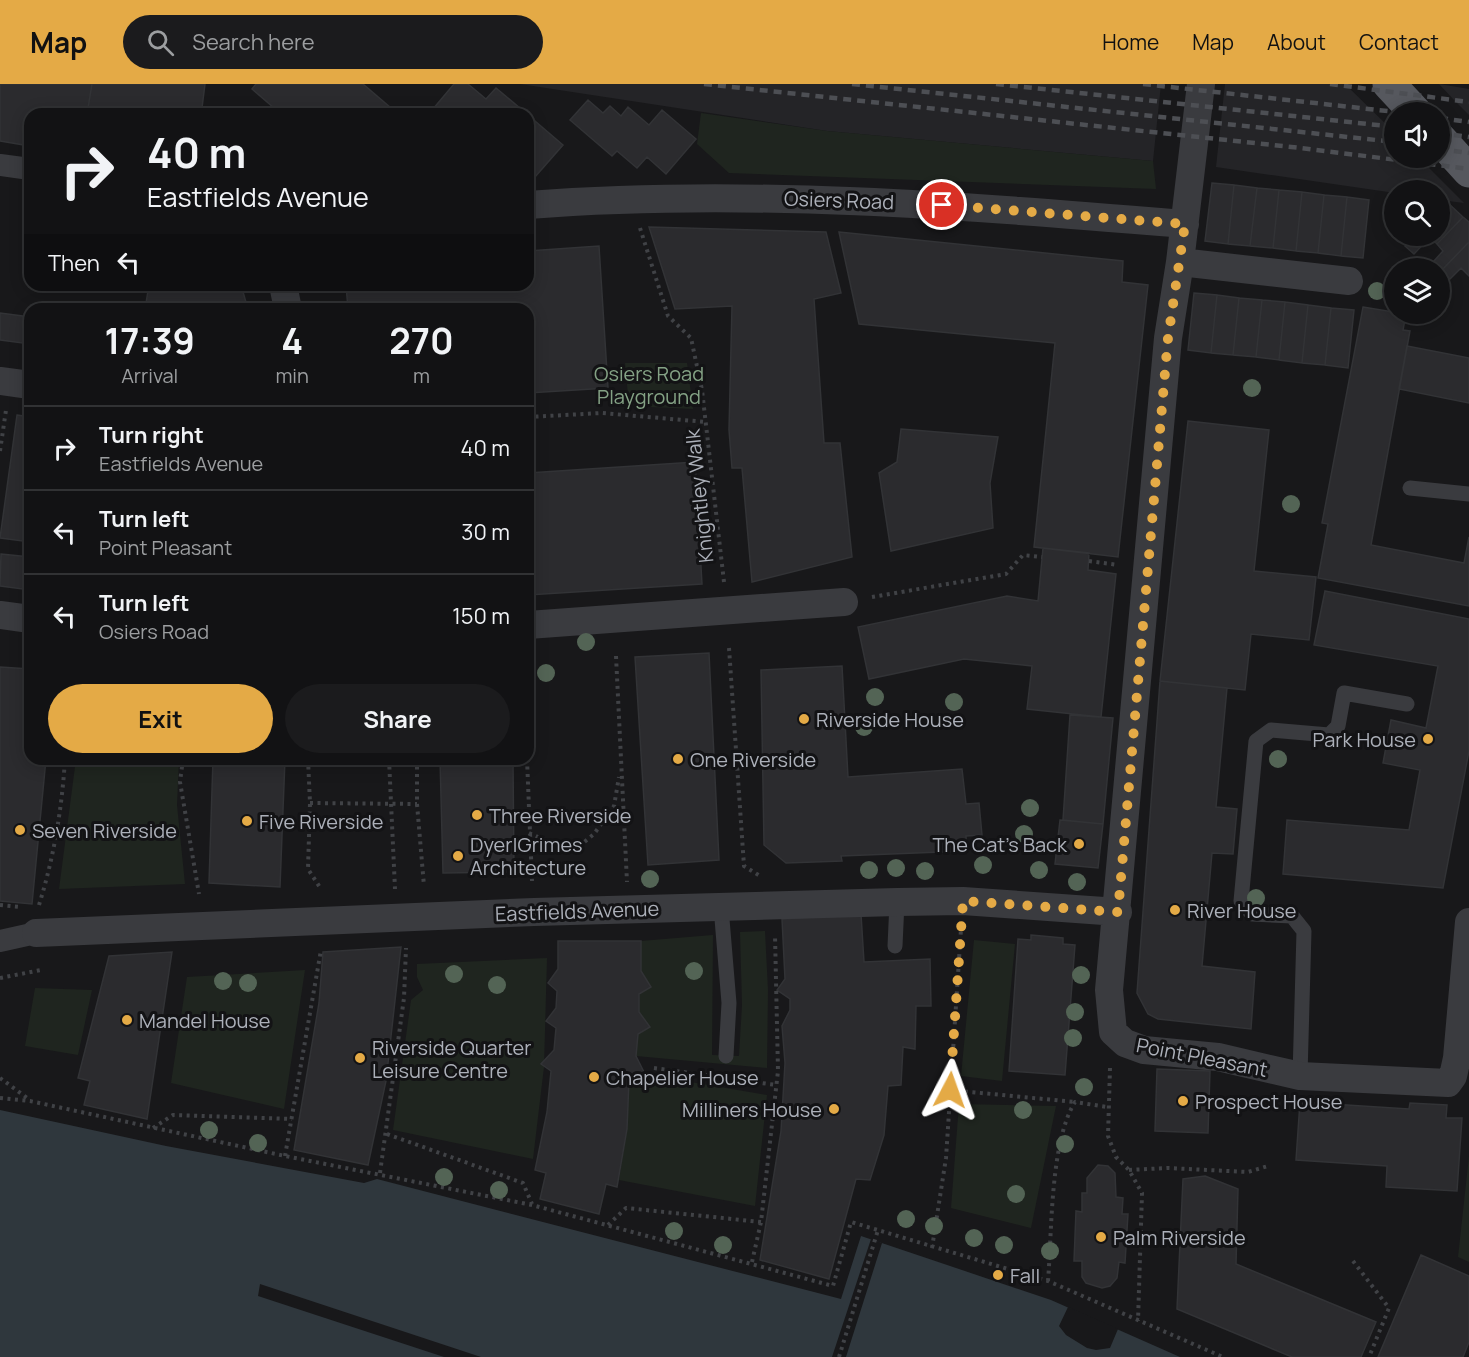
<!DOCTYPE html>
<style>
body{margin:0;font-family:Manrope,sans-serif;background:#1b1b1d;color:#f1f3f6;height:100vh;display:flex;flex-direction:column;font-size:22px;white-space:nowrap}
*{box-sizing:border-box;margin:0}
p{font-size:20px;color:#9c9ea0}
.icon{flex:none;width:33px;height:33px;fill:none;stroke:currentColor;stroke-width:2;stroke-linecap:round;stroke-linejoin:round}
.map{position:relative;flex:1;overflow:hidden}
.details{position:absolute;left:24px;top:219px;width:510px;height:462px;display:flex;flex-direction:column;background:#121214;border-radius:18px;box-shadow:0 3px 15px #0003,0 0 0 2px #313234}
.details>*{flex:none}
.hud{position:absolute;left:24px;top:24px;width:510px;height:183px;border-radius:18px;box-shadow:0 3px 15px #0003,0 0 0 2px #313234;background:#121214;color:#f1f3f6;overflow:hidden}
.controls{position:absolute;left:1384px;top:18px;display:grid;gap:12px}
.controls a{display:grid;place-items:center;width:66px;height:66px;border-radius:50%;background:#121214;box-shadow:0 3px 15px #0003,0 0 0 2px #313234;font-size:30px}
.pin{position:absolute;display:grid;place-items:center;width:51px;height:51px;color:#fff;margin:-26px;border:3px solid #fff;border-radius:50%;box-shadow:0 2px 6px #0007}
.me{position:absolute;width:66px;margin:-33px;rotate:4deg;stroke-linejoin:round;filter:drop-shadow(0 0 4px #0008)}
.turn{display:flex;align-items:center;gap:21px;height:126px;padding:0 24px;font-size:27px}
.turn .icon{width:78px;height:78px;stroke-width:2.5}
.turn b{display:block;font-size:42px;line-height:51px}
.then{display:flex;align-items:center;height:57px;padding:0 24px;background:#0003;gap:12px;font-size:22px}
.eta{display:flex;justify-content:space-evenly;align-items:center;height:102px;text-align:center}
.eta b{font-size:36px;font-weight:700;line-height:42px}
.action{display:flex;gap:12px;margin-top:auto;padding:12px 24px}
.action a{flex:1;height:69px;border-radius:36px;background:#e4aa46;color:#111;font-size:24px;font-weight:700;line-height:69px;text-align:center}
.action a+a{background:#1b1b1d;color:#f1f3f6}
ul{padding:0;list-style:none}
li{display:flex;align-items:center;gap:18px;height:84px;padding:0 24px;border-top:2px solid #313234}
li div{flex:1}
li b{display:block;font-size:22px}
li em{font-style:normal}
header{display:flex;align-items:center;gap:36px;box-sizing:border-box;height:84px;padding:0 30px;background:#e4aa46;color:#111}
header strong{font-size:28px}
nav{display:flex;gap:33px;margin-inline-start:auto;font-size:21px}
.search{width:420px;height:54px;background:#1b1b1d;display:flex;align-items:center;gap:15px;box-sizing:border-box;padding:0 21px;border-radius:33px;color:#9c9ea0;font-size:22px}
.map>svg:first-child{display:block}
.built{fill:#242427}
.green{fill:#1f251f}
.water{fill:#2f373d}
.pier{fill:#18181a}
.building{fill:#2b2b2e;stroke:#323336;stroke-width:1.5}
.lines{fill:none;stroke-linecap:round;stroke-linejoin:round}
.path{stroke:#404246;stroke-width:4;stroke-dasharray:3 4.5;stroke-linecap:butt}
.service{stroke:#3a3b3f;stroke-width:15}
.pedestrian{stroke:#3a3b3f;stroke-width:22}
.minor{stroke:#3a3b3f;stroke-width:28}
.primary{stroke:#56585e;stroke-width:33}
.rail{stroke:#4d4f54;stroke-width:4.5;stroke-dasharray:8 6;stroke-linecap:butt}
.tree{fill:#536455}
.route{stroke:#e4aa46;stroke-width:10;stroke-dasharray:0 18}
.poi-dot{fill:#e4aa46;stroke:#131315;stroke-width:2}
.labels{text-anchor:middle;dominant-baseline:central;stroke-width:6;stroke-linejoin:round;paint-order:stroke}
.street-label{font-size:20px;fill:#acb0b9;stroke:#131315}
.park-label{font-size:20px;fill:#84a285;stroke:#131315}
.poi-label{font-size:20px;fill:#acb0b9;stroke:#131315;text-anchor:start}
</style>
<header>
<strong>Map</strong>
<div class="search"><svg class="icon" aria-label="search" viewBox="0 0 24 24"><circle cx="10" cy="10" r="6"/><path d="M15 15l6 6"/></svg>Search here</div>
<nav><a>Home</a><a>Map</a><a>About</a><a>Contact</a></nav>
</header>
<div class="map">
<svg width="1469" height="1273" viewBox="0 0 1469 1273">
<rect width="100%" height="100%" fill="#18181a"/>
<path class="built" d="M520 0H1161L1153 77 827 47Z
M1225 0H1345L1395 49V74H1419L1464 119 1440 116V106H1395V109L1216 83Z
M1439 0 1469 5V31L1454 16Z"/>
<path class="green" d="M701 29 827 47 1153 77 1156 105 729 89 697 60Z
M625 279H687L693 325 629 322Z
M76 675H179L177 721 185 800 59 805Z
M765 847 768 906 767 984 636 972 638 950 650 943 639 928 641 857 713 851 712 971 739 972 742 921 740 848Z
M974 856 1015 860 1002 997 961 992Z
M547 874 544 983 533 1075 393 1046 411 916 423 906 417 893V880Z
M305 886 284 1025 171 999 187 893Z
M35 904 92 906 78 971 25 962Z
M667 994 767 1011 755 1122 619 1096 627 1045 629 996Z
M959 1020 1056 1022 1031 1144 951 1124Z
M1469 1072V1178L1458 1173Z"/>
<path class="water" d="M0 1026 166 1062 364 1099 377 1095 841 1215 861 1152 1051 1216 1180 1273H0Z"/>
<path class="pier" d="M871 1155 882 1159 846 1273H832Z
M260 1200 481 1273H444L258 1212Z
M1068 1223 1118 1245 1110 1264 1096 1266 1087 1264 1066 1251 1059 1242Z"/>
<path class="building" d="M0 0H92L87 30H30V62L0 57Z
M92 0H205L202 24 238 30H87Z
M256 0H363L398 30H281L252 5Z
M454 0H468L486 15 496 4 527 30H439L433 25Z
M588 16 603 29 610 22 621 32 628 23 649 41 662 26 696 55 666 90 647 73 637 84 617 67 612 72 570 36Z
M528 31 563 61 535 93 528 87Z
M1212 99 1234 101 1228 160 1205 157Z
M1234 101 1257 104 1250 162 1228 160Z
M1257 104 1279 106 1273 164 1250 162Z
M1279 106 1302 108 1296 167 1273 164Z
M1302 108 1324 111 1318 169 1296 167Z
M1324 111 1347 113 1341 172 1318 169Z
M1347 113 1369 116 1363 174 1341 172Z
M1448 119 1463 133 1437 160 1430 153 1414 170 1405 162 1416 152H1440V126Z
M1463 133 1469 138V158L1441 187 1433 178 1443 167 1437 160Z
M649 143 826 148 841 209 814 215 824 359H840L852 473 752 498 742 384H732L729 346 732 222 675 225Z
M839 148 1123 177 1122 198 1148 201 1118 473 1034 463 1055 259 859 240Z
M1469 158V192L1461 184 1450 195 1441 187Z
M599 162 608 304 528 309V225H348L346 201H528V167Z
M149 201H241L248 225H145Z
M1194 209 1217 211 1211 269 1188 266Z
M1217 211 1239 214 1233 271 1211 269Z
M1239 214 1262 216 1256 273 1233 271Z
M1262 216 1285 218 1279 276 1256 273Z
M1285 218 1308 221 1302 279 1279 276Z
M1308 221 1331 224 1325 281 1302 279Z
M1363 223 1406 230 1403 246 1410 247 1371 461 1464 479 1469 453V522L1318 494 1328 440 1322 439Z
M1331 224 1354 226 1348 284 1325 281Z
M0 229 30 233V260L0 256Z
M1407 262 1469 274V319L1399 305Z
M17 331 30 333V458L0 454Z
M1188 337 1269 346 1254 487 1316 493 1309 556 1251 550 1245 606 1160 597Z
M901 345 998 353 990 399 993 444 891 467 879 389 897 378Z
M695 378 702 500 528 511V389Z
M1043 464 1089 469 1088 486 1116 490 1101 633 1027 625 1032 582 964 575 869 595 858 543 1007 512 1038 517Z
M1 470 30 473V506L0 502Z
M1325 507 1469 535V667L1443 804 1283 790 1287 736 1409 746 1420 686 1383 679 1391 636 1426 644 1438 582 1314 561Z
M709 569 719 776 648 781 635 573Z
M842 582 848 693 962 685 966 720 979 719 982 751 966 752V767L841 772 842 777 786 779 764 761 761 586Z
M0 583 30 585V675H46L32 820 0 817Z
M1160 597 1227 604 1216 723 1237 725 1233 770 1212 769 1202 882 1255 888 1251 945 1158 935 1148 930 1137 909Z
M1070 631 1113 634 1103 740 1063 736Z
M213 675H285L280 803 209 799Z
M440 675H513L514 788 443 789Z
M1060 736 1103 740 1098 784 1055 780Z
M861 830 864 878 930 875 931 922H916L915 965 903 963 901 1001 888 1002 884 1051 870 1096 856 1095 829 1195 760 1176 781 1047 785 979 782 942 790 926V915L777 906 785 895 782 835Z
M1031 851 1063 854V860L1075 861 1065 991 1009 987 1018 855 1031 856Z
M558 857H641V887L651 903 639 910V928L650 943 638 950 636 972 645 990 629 996 627 1045 617 1103 606 1100 599 1130 540 1115 546 1089 535 1086 547 1028 551 987 541 980 554 966 556 944 546 937 556 924 557 907 548 899 558 885Z
M401 863 386 997 368 1081 294 1066 319 919 323 868Z
M172 868 147 1035 84 1021 90 997 78 994 109 872Z
M1157 985 1210 987 1208 1049 1155 1047Z
M1300 1018 1409 1025 1410 1019 1447 1021 1446 1034H1462L1457 1107 1386 1103 1387 1082 1296 1076Z
M1098 1081 1108 1082 1115 1089 1116 1113 1123 1114 1122 1130H1128L1125 1179 1119 1178 1117 1194 1110 1202 1102 1204 1086 1199 1082 1193V1177H1074L1076 1127 1082 1128V1109H1087V1094Z
M1205 1092 1238 1105 1236 1180 1376 1238 1361 1273H1292L1177 1225 1183 1095Z
M1421 1171 1469 1192V1258L1463 1273H1378Z"/>
<g class="lines">
<path class="path" d="M640 144 668 232 691 254 702 306 724 498
M528 333 602 329 706 338
M0 367 6 326
M1089 477 1118 481
M872 513 1006 490 1023 471 1042 473
M729 564 744 782 760 792
M616 572 627 798
M183 675 180 698 199 810
M308 675 310 719 308 785 321 805
M389 675 395 805
M417 675V720L424 802
M527 675 532 797
M310 719 417 720
M529 749 563 764 582 760 594 750 614 722 619 693
M0 821 20 823
M39 821C54 773 62 724 65 675
M0 894 41 886
M654 984 713 992
M1110 984 1108 1052 1116 1073 1129 1086 1142 1109 1138 1237
M0 994 30 1016
M733 995 776 1001
M950 1006 1075 1018
M0 1014 30 1017 285 1072 532 1121 833 1202 851 1138 1048 1197 1223 1273
M153 1044 173 1031 292 1035
M387 1050 523 1099 532 1120
M285 1072 321 866
M1129 1086 1167 1084 1248 1088 1268 1082
M380 1089 404 914 406 864
M608 1141 626 1124 761 1138
M932 1164 946 1074 961 845
M1353 1177 1389 1224 1369 1273
M752 1178 761 1138 778 987 775 851
M1048 1197C1052 1148 1050 1058 1075 1018L1107 1023
M839 1273 878 1146"/>
<path class="service" d="M1410 404 1469 410
M721 823 729 919 726 972
M895 862 897 818
M1300 992 1304 847 1292 832 1252 830 1241 817 1256 657 1271 646 1329 651 1338 642 1344 609 1407 620"/>
<path class="pedestrian" d="M0 81 30 85
M0 857 36 849"/>
<path class="minor" d="M1201 0 1180 178 1168 254 1109 906 1113 948 1125 959 1144 966 1218 973 1300 992 1448 999 1453 992 1457 974 1469 838
M528 121C748 104 966 122 1185 140
M1180 178 1349 197
M283 201 288 225
M0 297 30 301
M0 531 30 535
M528 541 844 518
M36 849 534 828 897 818 963 817 1118 828"/>
<path class="primary" d="M1389 0 1415 28
M1440 55 1469 87"/>
<path class="rail" d="M704 0 1301 64 1469 85
M852 0 1395 58
M996 0 1395 43
M1143 0 1396 28
M1330 0 1469 18
M1440 34 1469 38
M1440 49 1469 53
M1440 65 1469 69"/>
</g>
<g class="tree">
<circle cx="1377" cy="207" r="9"/>
<circle cx="1252" cy="304" r="9"/>
<circle cx="1291" cy="420" r="9"/>
<circle cx="586" cy="558" r="9"/>
<circle cx="546" cy="589" r="9"/>
<circle cx="875" cy="613" r="9"/>
<circle cx="954" cy="618" r="9"/>
<circle cx="864" cy="643" r="9"/>
<circle cx="1278" cy="675" r="9"/>
<circle cx="1030" cy="724" r="9"/>
<circle cx="1024" cy="750" r="9"/>
<circle cx="983" cy="781" r="9"/>
<circle cx="896" cy="784" r="9"/>
<circle cx="869" cy="786" r="9"/>
<circle cx="1039" cy="786" r="9"/>
<circle cx="925" cy="787" r="9"/>
<circle cx="650" cy="795" r="9"/>
<circle cx="1077" cy="798" r="9"/>
<circle cx="1256" cy="814" r="9"/>
<circle cx="694" cy="887" r="9"/>
<circle cx="454" cy="890" r="9"/>
<circle cx="1081" cy="891" r="9"/>
<circle cx="223" cy="897" r="9"/>
<circle cx="248" cy="899" r="9"/>
<circle cx="497" cy="901" r="9"/>
<circle cx="1075" cy="928" r="9"/>
<circle cx="1073" cy="954" r="9"/>
<circle cx="1084" cy="1003" r="9"/>
<circle cx="1023" cy="1026" r="9"/>
<circle cx="209" cy="1046" r="9"/>
<circle cx="258" cy="1059" r="9"/>
<circle cx="1065" cy="1060" r="9"/>
<circle cx="444" cy="1093" r="9"/>
<circle cx="499" cy="1106" r="9"/>
<circle cx="1016" cy="1110" r="9"/>
<circle cx="906" cy="1135" r="9"/>
<circle cx="934" cy="1142" r="9"/>
<circle cx="674" cy="1147" r="9"/>
<circle cx="974" cy="1154" r="9"/>
<circle cx="723" cy="1161" r="9"/>
<circle cx="1004" cy="1161" r="9"/>
<circle cx="1050" cy="1167" r="9"/>
</g>
<g class="lines">
<path class="route" d="M942 121 1185 140 1168 254 1118 828 963 817 950 1006"/>
</g>
<g class="poi-dot">
<circle cx="804" cy="635" r="6"/>
<circle cx="1428" cy="655" r="6"/>
<circle cx="678" cy="675" r="6"/>
<circle cx="477" cy="731" r="6"/>
<circle cx="247" cy="737" r="6"/>
<circle cx="20" cy="746" r="6"/>
<circle cx="1079" cy="760" r="6"/>
<circle cx="458" cy="772" r="6"/>
<circle cx="1175" cy="826" r="6"/>
<circle cx="127" cy="936" r="6"/>
<circle cx="360" cy="974" r="6"/>
<circle cx="594" cy="993" r="6"/>
<circle cx="1183" cy="1017" r="6"/>
<circle cx="834" cy="1025" r="6"/>
<circle cx="1101" cy="1153" r="6"/>
<circle cx="998" cy="1191" r="6"/>
</g>
<g class="labels">
<g class="street-label">
<text transform="translate(839 116) rotate(2)">Osiers Road</text>
<text transform="translate(699 412) rotate(-96)">Knightley Walk</text>
<text transform="translate(577 827) rotate(-2)">Eastfields Avenue</text>
<text transform="translate(1202 973) rotate(11)">Point Pleasant</text>
</g>
<g class="park-label">
<text x="649" y="289">Osiers Road<tspan x="649" dy="23">Playground</tspan></text>
</g>
<g class="poi-label">
<text x="816" y="635">Riverside House</text>
<text x="1416" y="655" text-anchor="end">Park House</text>
<text x="690" y="675">One Riverside</text>
<text x="489" y="731">Three Riverside</text>
<text x="259" y="737">Five Riverside</text>
<text x="32" y="746">Seven Riverside</text>
<text x="470" y="760">Dyer|Grimes<tspan x="470" dy="23">Architecture</tspan></text>
<text x="1067" y="760" text-anchor="end">The Cat's Back</text>
<text x="1187" y="826">River House</text>
<text x="139" y="936">Mandel House</text>
<text x="372" y="963">Riverside Quarter<tspan x="372" dy="23">Leisure Centre</tspan></text>
<text x="606" y="993">Chapelier House</text>
<text x="1195" y="1017">Prospect House</text>
<text x="822" y="1025" text-anchor="end">Milliners House</text>
<text x="1113" y="1153">Palm Riverside</text>
<text x="1010" y="1191">Fall</text>
</g>
</g>
</svg>
<div class="controls">
<a><svg class="icon" aria-label="sound" viewBox="0 0 24 24"><path d="M4 9h4l5-4v14l-5-4H4zM17 9q2 3 0 6"/></svg></a>
<a><svg class="icon" aria-label="search" viewBox="0 0 24 24"><circle cx="10" cy="10" r="6"/><path d="M15 15l6 6"/></svg></a>
<a><svg class="icon" aria-label="layers" viewBox="0 0 24 24"><path d="M12 4l9 5-9 5-9-5zM3 14l9 5 9-5"/></svg></a>
</div>
<div class="pin" style="left:942px;top:121px;background:#d93025"><svg class="icon" aria-label="arrive" viewBox="0 0 24 24"><path d="M6 21V4h12l-3 4 3 4H6"/></svg></div>
<svg class="me" style="left:950px;top:1006px" viewBox="-20 -20 40 40"><path d="M0-17L14 15 0 8-14 15z" fill="#e4aa46" stroke="#fff" stroke-width="4"/></svg>
<div class="hud">
<div class="turn"><svg class="icon" aria-label="right" viewBox="0 0 24 24"><path d="M7 20v-9h11M14 6l5 5-5 5"/></svg><div><b>40 m</b>Eastfields Avenue</div></div>
<div class="then">Then<svg class="icon" aria-label="left" viewBox="0 0 24 24"><path d="M17 20v-9H6M10 6l-5 5 5 5"/></svg></div>
</div>
<section class="details">
<div class="eta">
<div><b>17:39</b><p>Arrival</p></div>
<div><b>4</b><p>min</p></div>
<div><b>270</b><p>m</p></div>
</div>
<ul>
<li><svg class="icon" aria-label="right" viewBox="0 0 24 24"><path d="M7 20v-9h11M14 6l5 5-5 5"/></svg><div><b>Turn right</b><p>Eastfields Avenue</p></div><em>40 m</em></li>
<li><svg class="icon" aria-label="left" viewBox="0 0 24 24"><path d="M17 20v-9H6M10 6l-5 5 5 5"/></svg><div><b>Turn left</b><p>Point Pleasant</p></div><em>30 m</em></li>
<li><svg class="icon" aria-label="left" viewBox="0 0 24 24"><path d="M17 20v-9H6M10 6l-5 5 5 5"/></svg><div><b>Turn left</b><p>Osiers Road</p></div><em>150 m</em></li>
</ul>
<div class="action"><a>Exit</a><a>Share</a></div>
</section>
</div>
